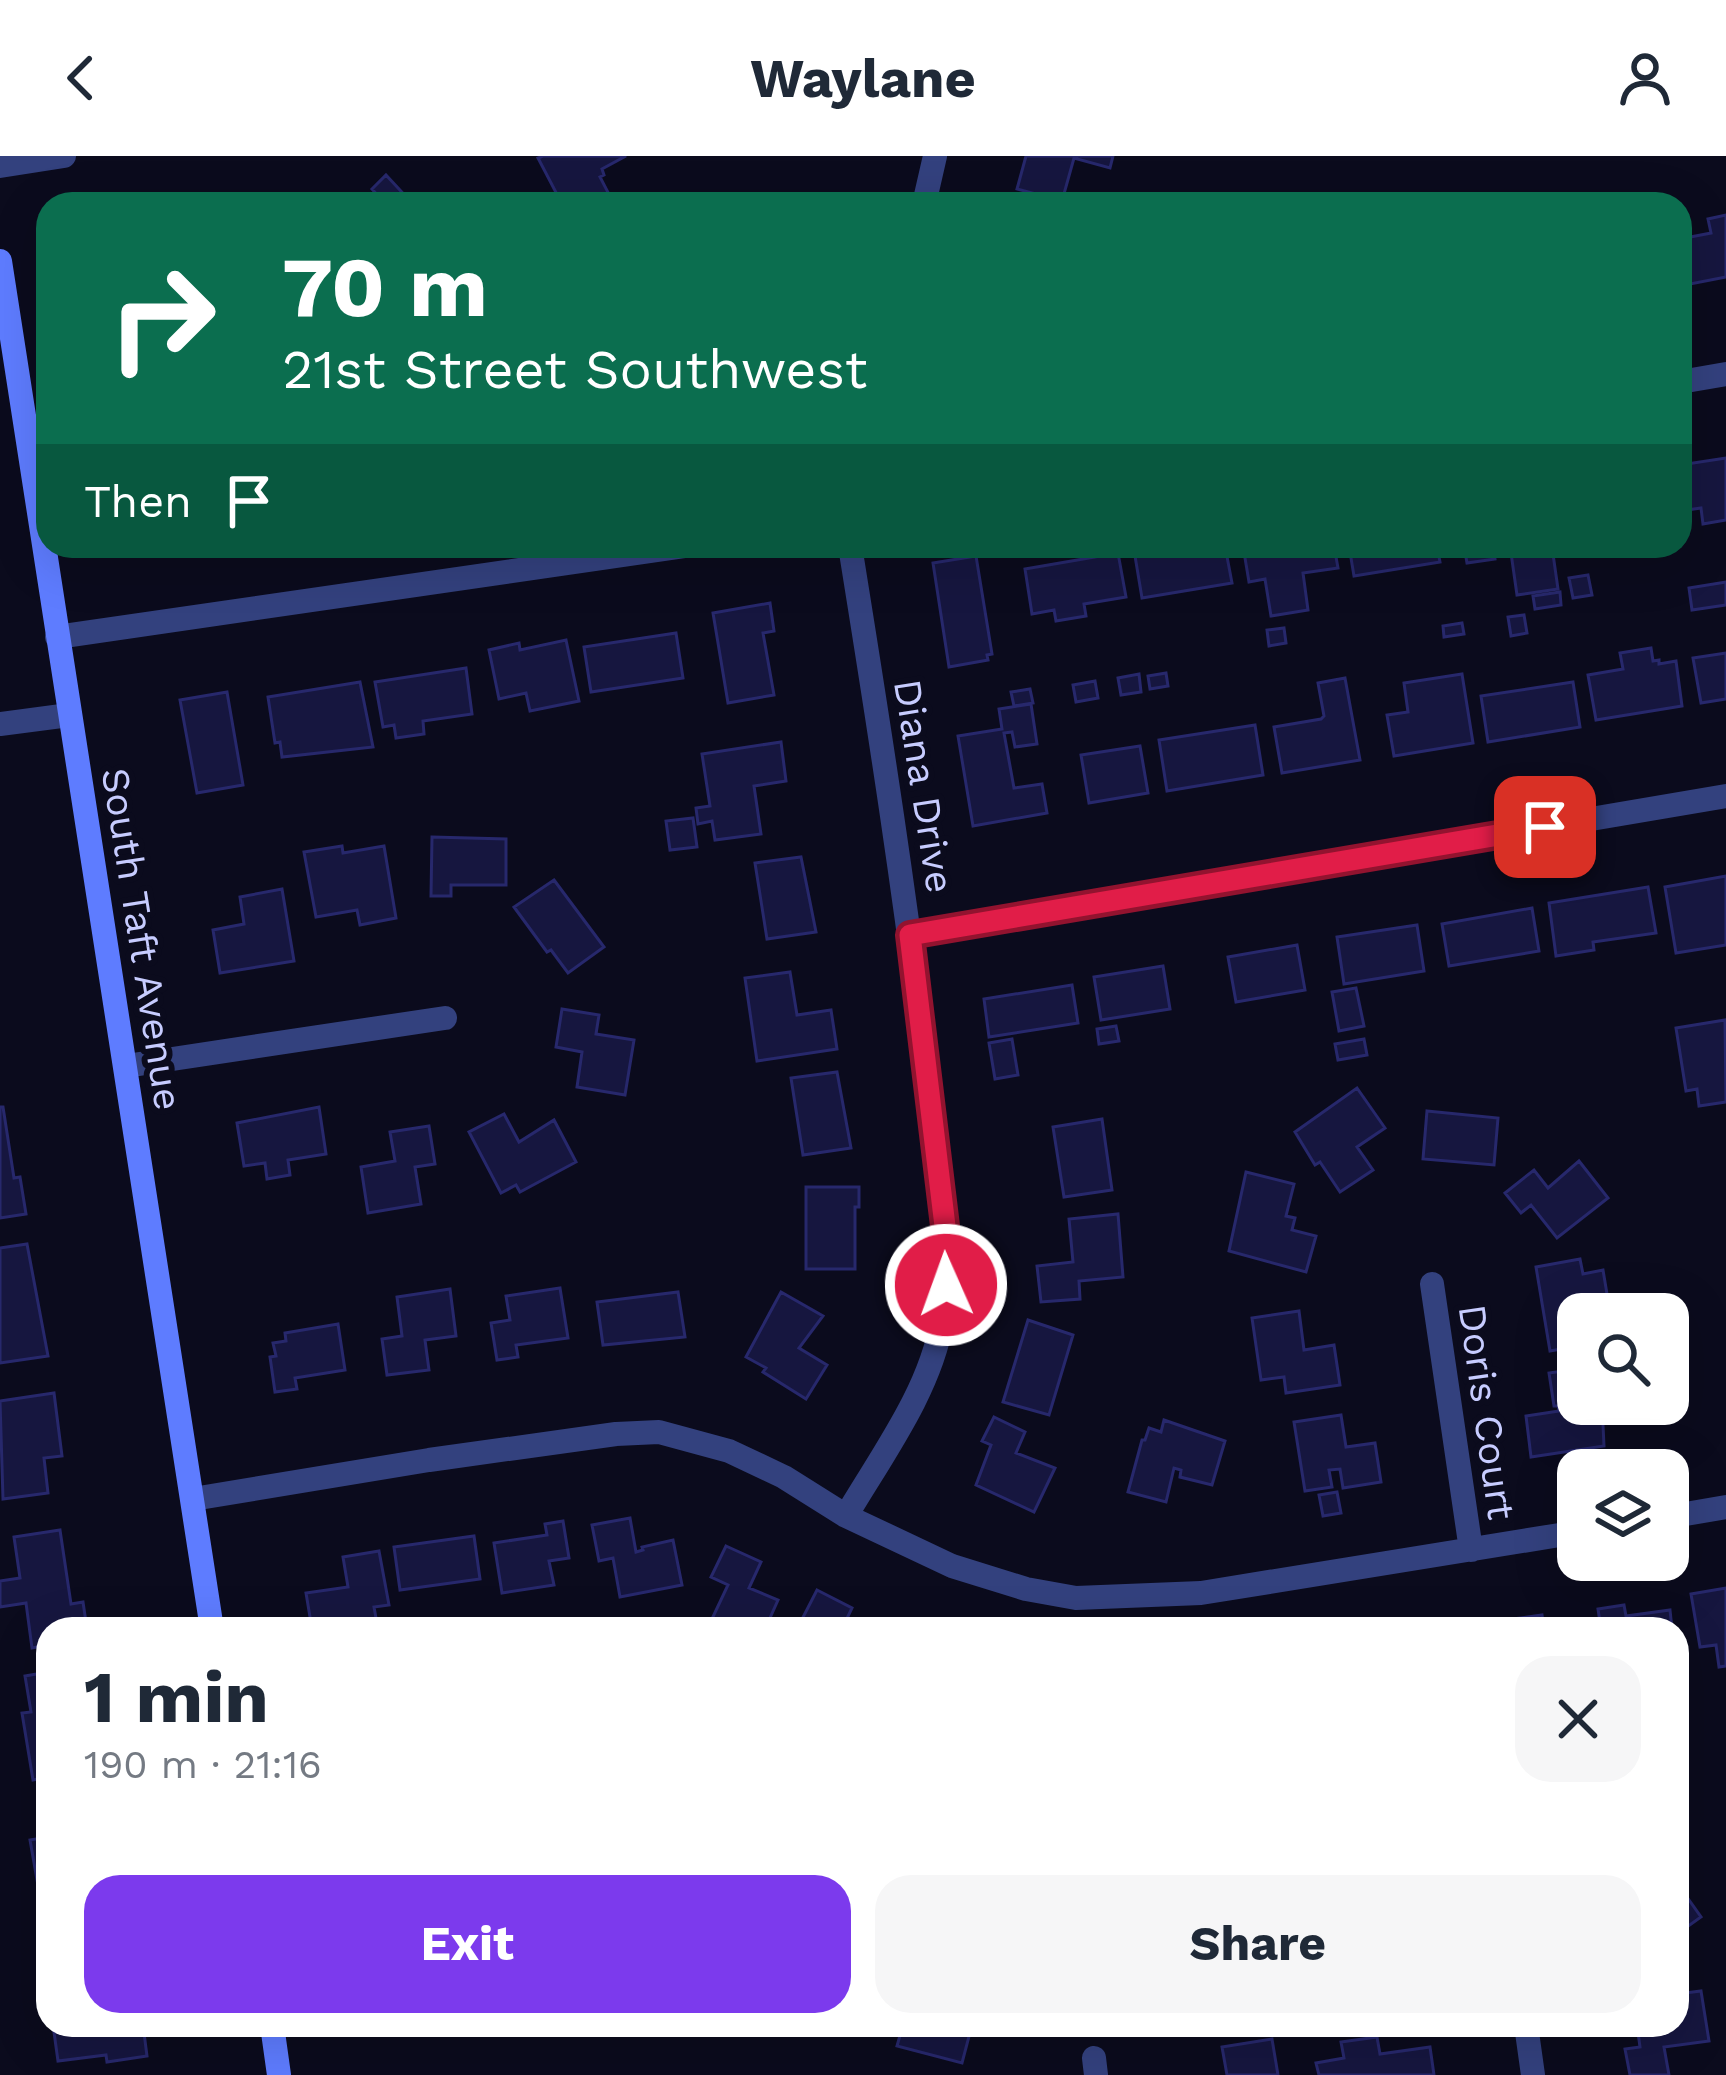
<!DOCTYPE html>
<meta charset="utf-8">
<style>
body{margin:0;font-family:"Work Sans",sans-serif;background:#f6f6f7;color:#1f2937;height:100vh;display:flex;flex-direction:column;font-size:45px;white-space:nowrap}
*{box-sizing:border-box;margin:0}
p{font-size:39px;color:#747a83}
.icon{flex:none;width:66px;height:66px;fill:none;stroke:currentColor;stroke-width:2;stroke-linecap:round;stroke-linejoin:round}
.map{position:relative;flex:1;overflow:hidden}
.sheet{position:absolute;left:36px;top:1461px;width:1653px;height:420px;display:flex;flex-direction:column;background:#fff;border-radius:36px;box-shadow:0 12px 48px #0002}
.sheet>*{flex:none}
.banner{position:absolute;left:36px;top:36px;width:1656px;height:366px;border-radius:36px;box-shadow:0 12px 48px #0002;background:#0b6e4f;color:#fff;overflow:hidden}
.fabs{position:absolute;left:1557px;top:1137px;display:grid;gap:24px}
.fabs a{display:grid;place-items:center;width:132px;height:132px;border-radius:24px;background:#fff;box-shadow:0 12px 48px #0002;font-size:60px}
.pin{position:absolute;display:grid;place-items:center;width:102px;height:102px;color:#fff;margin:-51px;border-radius:24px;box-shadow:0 6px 18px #0006}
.me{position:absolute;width:132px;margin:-66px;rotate:358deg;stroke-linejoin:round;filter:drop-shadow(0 0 9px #0008)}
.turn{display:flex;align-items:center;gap:42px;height:252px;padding:0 48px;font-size:54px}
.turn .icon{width:156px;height:156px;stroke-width:2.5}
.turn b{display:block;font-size:84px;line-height:102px}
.then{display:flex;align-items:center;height:114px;padding:0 48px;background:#0003;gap:24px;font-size:45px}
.round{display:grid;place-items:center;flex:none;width:126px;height:126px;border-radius:36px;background:#f6f6f7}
.summary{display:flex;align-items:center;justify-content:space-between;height:204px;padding:0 48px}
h1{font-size:72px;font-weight:700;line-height:90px}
.button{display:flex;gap:24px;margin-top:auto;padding:24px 48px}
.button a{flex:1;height:138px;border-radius:36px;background:#7c3aed;color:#fff;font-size:48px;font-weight:700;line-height:138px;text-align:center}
.button a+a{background:#f6f6f7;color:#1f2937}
header{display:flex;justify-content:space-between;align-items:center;height:156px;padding:0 48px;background:#fff;font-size:54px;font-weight:700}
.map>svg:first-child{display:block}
.building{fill:#16163f;stroke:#27286c;stroke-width:3}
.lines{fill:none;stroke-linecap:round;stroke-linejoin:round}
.minor{stroke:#33417e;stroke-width:24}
.secondary{stroke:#5e7cff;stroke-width:24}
.route-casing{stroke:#92132f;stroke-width:30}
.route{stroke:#e11d48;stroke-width:21}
.labels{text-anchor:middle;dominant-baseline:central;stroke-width:12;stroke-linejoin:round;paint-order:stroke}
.street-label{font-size:39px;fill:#c7ccff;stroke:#0b0b1d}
</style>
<header><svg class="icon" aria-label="back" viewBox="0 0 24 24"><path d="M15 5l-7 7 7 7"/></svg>Waylane<svg class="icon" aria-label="person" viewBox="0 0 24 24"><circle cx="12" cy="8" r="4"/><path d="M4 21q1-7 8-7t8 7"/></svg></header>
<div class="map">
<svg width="1726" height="1919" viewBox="0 0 1726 1919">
<rect width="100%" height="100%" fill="#0b0b1d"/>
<path class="building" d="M543 0H626L602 13 604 19 600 21 614 48H562L538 2Z
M1026 0H1113L1110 12 1074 2 1062 45 1017 33Z
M386 19 411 46 410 48H374L380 42 372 33Z
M1726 59V121L1680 130V83L1711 77 1708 63Z
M1726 302V364L1703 368 1701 352 1680 355V309Z
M1157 390H1225L1232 427 1142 442 1134 394Z
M1243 390H1334L1338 412 1303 417 1308 454 1271 460 1265 423 1249 426Z
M1349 390H1437L1440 406 1354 420Z
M1464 390H1493L1495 403 1467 407Z
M1552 391 1558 433 1517 439 1511 397Z
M1118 397 1126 441 1084 448 1086 460 1056 465 1054 454 1032 458 1025 413Z
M976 400 992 498 987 499 988 504 949 511 933 407Z
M1588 419 1592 439 1573 442 1569 422Z
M1726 426V449L1692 454 1689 432Z
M1560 436 1561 449 1535 453 1533 440Z
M770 447 774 475 763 477 774 539 728 547 713 457Z
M1524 459 1527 477 1511 480 1508 461Z
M1462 467 1464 478 1444 481 1443 470Z
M1284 472 1286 487 1269 490 1267 474Z
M676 477 683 522 591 536 584 491Z
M566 484 579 545 530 555 526 537 499 543 489 494 519 487 520 494Z
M1651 492 1653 505 1659 504V508L1676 505 1682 550 1596 564 1588 519 1623 513 1620 497Z
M1726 497V543L1701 547 1693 502Z
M466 512 472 558 423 565 424 578 396 582 394 569 383 571 375 526Z
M1166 517 1168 530 1150 533 1148 520Z
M1139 518 1141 536 1121 539 1118 522Z
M1462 518 1473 587 1394 600 1387 559 1408 556 1404 527Z
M1345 522 1360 604 1282 617 1274 571 1321 563 1324 560 1318 527Z
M1095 525 1098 542 1076 546 1073 529Z
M360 526 373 591 282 601 280 586 275 587 268 541Z
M1573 526 1580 571 1488 586 1481 540Z
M1030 533 1033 547 1014 550 1011 536Z
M227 536 243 629 197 637 180 544Z
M1031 548 1037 588 1015 591 1012 576 1004 577 1014 632 1042 628 1047 657 973 670 958 580 1002 573 999 553Z
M1255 569 1263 619 1167 635 1159 584Z
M781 586 786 625 754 630 761 678 715 684 712 665 698 668 696 652 710 650 702 598Z
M1140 590 1148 637 1089 647 1081 599Z
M693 662 697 691 670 694 666 665Z
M432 681 506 683V729H451V740H431Z
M342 690 343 697 384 690 396 762 360 769 357 754 316 761 304 696Z
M801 701 816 776 767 783 755 707Z
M1726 720V789L1676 797 1665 731Z
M554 724 604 791 568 817 551 794 547 796 514 751Z
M1648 731 1656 777 1593 786 1594 794 1556 800 1549 747Z
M282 733 294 805 220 817 213 774 244 768 240 741Z
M1532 752 1539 795 1449 810 1442 768Z
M1417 769 1424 815 1344 828 1337 781Z
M1297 789 1305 834 1236 846 1228 801Z
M1163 810 1170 853 1101 864 1094 821Z
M790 816 797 859 831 854 837 893 757 905 745 822Z
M1072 829 1078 867 989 881 984 843Z
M1356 832 1364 870 1339 875 1332 836Z
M562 853 599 859 596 878 634 884 625 939 577 931 582 896 556 891Z
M1725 864 1726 946 1699 950 1697 933 1686 935 1676 872Z
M1116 870 1119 885 1099 888 1097 873Z
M1012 883 1018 919 995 923 989 887Z
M1364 883 1367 899 1338 904 1335 888Z
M837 916 851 992 803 999 791 922Z
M1357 932 1385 972 1357 991 1373 1014 1340 1036 1320 1006 1315 1009 1295 976Z
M0 951H3L14 1022 20 1021 26 1058 0 1062Z
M319 951 326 998 288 1004 290 1019 267 1023 265 1007 244 1010 237 967Z
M1427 955 1498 962 1494 1009 1423 1003Z
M504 958 519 986 554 964 576 1006 520 1036 516 1029 501 1037 469 976Z
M1102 963 1112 1034 1064 1041 1053 971Z
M429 970 435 1008 415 1011 421 1048 368 1057 361 1011 395 1005 390 976Z
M1579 1005 1608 1042 1557 1082 1531 1049 1521 1057 1505 1037 1534 1014 1548 1032Z
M1246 1016 1294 1028 1286 1060 1295 1062 1292 1074 1316 1080 1306 1116 1229 1095Z
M806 1031H859V1051H855V1113H806Z
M1118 1058 1123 1121 1079 1125 1080 1143 1041 1146 1037 1110 1073 1106 1069 1063Z
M27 1088 48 1200 0 1207V1092Z
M1580 1103 1583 1118 1603 1114 1609 1150 1591 1154 1592 1158H1578V1190L1550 1195 1536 1111Z
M560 1132 568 1182 516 1189 518 1201 497 1204 491 1167 510 1164 506 1140Z
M450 1133 456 1180 425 1184 429 1214 387 1219 382 1183 402 1180 397 1141Z
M678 1136 685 1181 603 1189 597 1146Z
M781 1136 823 1160 799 1192 827 1209 806 1243 763 1216 766 1212 746 1201Z
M1299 1155 1304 1194 1334 1189 1340 1229 1286 1237 1284 1221 1261 1224 1252 1162Z
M1028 1164 1073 1179 1049 1259 1003 1246Z
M338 1168 345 1214 295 1222 297 1233 275 1236 270 1201 276 1200 273 1187 286 1185 285 1177Z
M1578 1213V1248H1602L1604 1290 1531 1301 1526 1260 1559 1255 1558 1250H1554L1549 1217Z
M54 1237 62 1300 44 1302 48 1337 3 1343 0 1245Z
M1341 1259 1346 1291 1375 1287 1381 1326 1343 1332 1340 1313 1329 1314 1332 1331 1305 1335 1294 1266Z
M994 1261 1025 1276 1016 1297 1055 1312 1034 1356 976 1329 991 1289 982 1285Z
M1164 1264 1225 1285 1212 1329 1180 1321 1181 1314 1174 1312 1166 1346 1128 1336 1142 1284H1145L1149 1272 1161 1276Z
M1337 1336 1341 1357 1323 1360 1319 1339Z
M630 1362 636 1396 643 1394 642 1391 673 1384 682 1429 620 1441 613 1402 599 1405 592 1369Z
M563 1365 569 1402 549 1405 554 1429 502 1437 494 1387 547 1379 545 1368Z
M60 1374 71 1448 83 1446 87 1473H48V1489L32 1492 26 1447 0 1451V1425L20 1422 14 1381Z
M474 1380 480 1423 400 1434 394 1391Z
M726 1390 761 1406 749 1432 778 1444 765 1473H729L711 1465 728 1429 711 1421Z
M379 1395 389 1449 374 1451 378 1473H312L306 1437 348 1431 343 1401Z
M1726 1432V1510L1719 1511 1716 1489 1700 1491 1691 1438Z
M817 1434 852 1452 842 1473H797Z
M1624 1449 1626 1460 1670 1454 1672 1473H1601L1598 1453Z
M1542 1459 1544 1473H1507L1505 1464Z
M48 1516V1621L33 1624 22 1557 31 1556 25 1520Z
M48 1681V1763L44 1764 30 1684Z
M1677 1727 1701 1761 1677 1778Z
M1701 1835 1709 1885 1664 1891 1669 1919H1630L1625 1893 1640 1891 1637 1869H1677V1838Z
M53 1869H143L147 1900 107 1906 106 1899 58 1905Z
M903 1869H972L962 1907 897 1890Z
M1377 1881 1380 1898 1430 1891 1434 1919H1319L1316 1907 1344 1902 1341 1886Z
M1272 1883 1278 1919H1227L1222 1891Z"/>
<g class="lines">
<path class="minor" d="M0 10 64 0
M924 48 935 0
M1680 226 1726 218
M57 481 684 390
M0 568 69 559
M910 779 1726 640
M126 910 445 862
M1432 1128 1471 1394
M193 1343 429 1304 616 1278 659 1276 729 1295 784 1321 846 1360 952 1410 1026 1433 1076 1442 1201 1437 1578 1376
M846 1360C882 1299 930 1235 942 1165 956 1088 937 1006 928 930 907 749 879 570 850 390
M1668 1361 1726 1351
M1526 1869 1533 1919
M1094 1902 1096 1919"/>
<path class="secondary" d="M0 105 212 1473
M272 1869 279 1919"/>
</g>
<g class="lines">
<g class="route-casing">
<path id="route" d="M946 1129 945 1070 910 779 1545 671"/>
</g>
<use href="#route" class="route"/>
</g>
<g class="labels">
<g class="street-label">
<text transform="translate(924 630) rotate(81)">Diana Drive</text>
<text transform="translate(142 783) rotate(81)">South Taft Avenue</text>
<text transform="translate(1487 1256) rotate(82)">Doris Court</text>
</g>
</g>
</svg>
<div class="fabs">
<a><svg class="icon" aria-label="search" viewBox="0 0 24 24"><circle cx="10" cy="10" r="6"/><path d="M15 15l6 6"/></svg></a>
<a><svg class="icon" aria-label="layers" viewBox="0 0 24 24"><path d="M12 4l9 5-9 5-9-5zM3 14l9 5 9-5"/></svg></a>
</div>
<div class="pin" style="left:1545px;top:671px;background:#d93025"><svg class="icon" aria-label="arrive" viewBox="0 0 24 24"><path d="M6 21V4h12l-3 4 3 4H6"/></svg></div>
<svg class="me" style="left:946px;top:1129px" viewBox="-20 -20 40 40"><circle r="17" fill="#e11d48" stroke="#fff" stroke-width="3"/><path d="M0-11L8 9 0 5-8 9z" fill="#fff"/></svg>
<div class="banner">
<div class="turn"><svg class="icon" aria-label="right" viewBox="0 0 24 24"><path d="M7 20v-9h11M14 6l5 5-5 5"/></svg><div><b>70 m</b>21st Street Southwest</div></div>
<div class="then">Then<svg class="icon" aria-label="arrive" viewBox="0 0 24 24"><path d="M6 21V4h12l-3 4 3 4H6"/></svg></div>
</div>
<section class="sheet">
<div class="summary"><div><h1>1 min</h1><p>190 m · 21:16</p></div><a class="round"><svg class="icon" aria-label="close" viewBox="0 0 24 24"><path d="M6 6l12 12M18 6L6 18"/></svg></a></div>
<div class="button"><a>Exit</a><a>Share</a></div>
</section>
</div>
